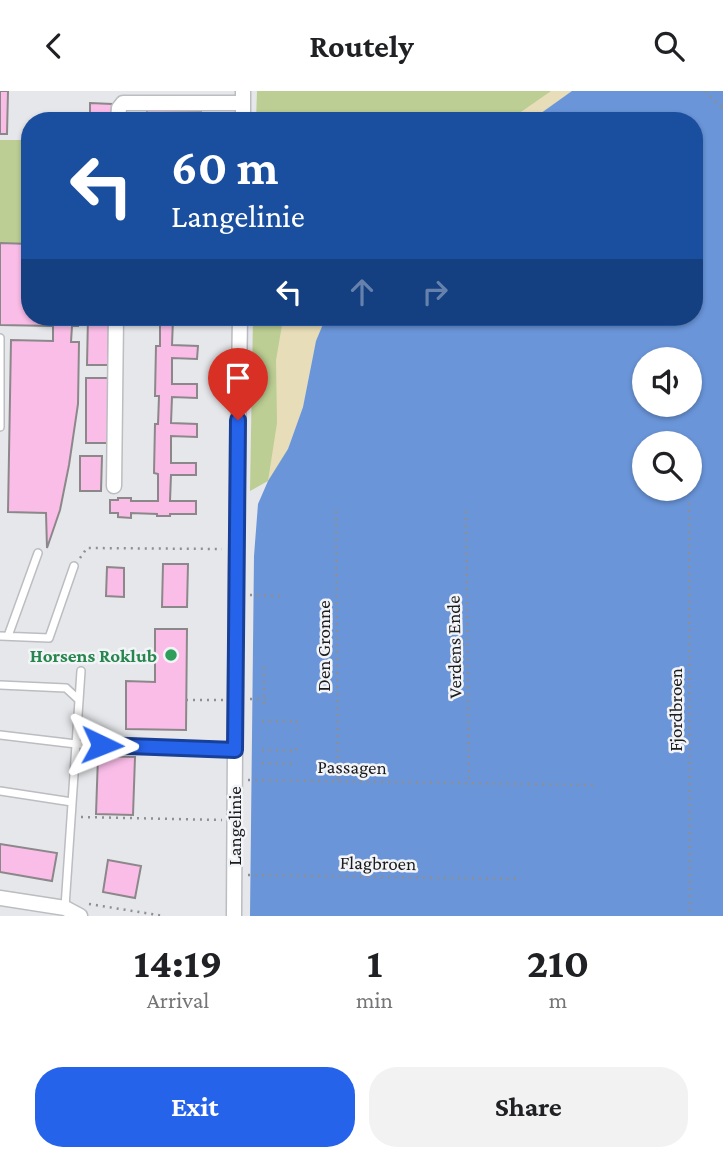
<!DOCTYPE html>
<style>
body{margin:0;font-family:"Crimson Pro",serif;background:#f2f2f2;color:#202124;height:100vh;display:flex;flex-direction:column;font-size:26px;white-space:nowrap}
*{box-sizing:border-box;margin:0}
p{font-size:23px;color:#757577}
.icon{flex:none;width:38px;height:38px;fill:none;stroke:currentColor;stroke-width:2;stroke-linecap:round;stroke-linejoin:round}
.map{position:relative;height:825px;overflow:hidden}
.details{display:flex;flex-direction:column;background:#fff;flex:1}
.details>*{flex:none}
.banner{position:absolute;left:21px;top:21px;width:682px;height:214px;border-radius:28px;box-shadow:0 2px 5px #0004;background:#1a4fa0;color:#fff;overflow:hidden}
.tools{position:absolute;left:632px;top:256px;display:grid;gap:14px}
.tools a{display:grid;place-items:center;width:70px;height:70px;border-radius:50%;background:#fff;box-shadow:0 2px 5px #0004;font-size:35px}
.pin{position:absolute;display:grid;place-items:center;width:60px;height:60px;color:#fff;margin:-72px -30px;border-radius:50% 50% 50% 0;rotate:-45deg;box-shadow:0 0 7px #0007}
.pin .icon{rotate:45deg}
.me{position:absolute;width:77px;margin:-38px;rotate:92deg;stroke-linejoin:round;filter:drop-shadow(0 0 5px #0008)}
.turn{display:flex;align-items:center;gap:24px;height:147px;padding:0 35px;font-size:32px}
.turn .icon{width:91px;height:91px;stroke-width:2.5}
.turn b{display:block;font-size:49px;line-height:60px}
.lanes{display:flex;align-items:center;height:66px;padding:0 35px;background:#0003;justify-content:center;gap:35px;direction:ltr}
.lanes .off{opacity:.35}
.eta{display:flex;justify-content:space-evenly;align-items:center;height:119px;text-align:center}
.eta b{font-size:42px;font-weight:700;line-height:49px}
.cta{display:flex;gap:14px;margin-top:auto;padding:14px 35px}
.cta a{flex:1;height:80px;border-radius:28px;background:#2563eb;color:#fff;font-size:28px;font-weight:700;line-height:80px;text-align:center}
.cta a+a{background:#f2f2f2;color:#202124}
header{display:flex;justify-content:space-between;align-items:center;height:91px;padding:0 35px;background:#fff;font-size:32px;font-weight:700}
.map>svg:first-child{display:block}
.green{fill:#bcce93}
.sand{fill:#e7ddb8}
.water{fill:#6a95d9;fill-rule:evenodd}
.building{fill:#fabde8;stroke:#8c888a;stroke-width:2}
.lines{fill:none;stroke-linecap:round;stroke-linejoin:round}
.service-casing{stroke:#bbbdc0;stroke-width:10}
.minor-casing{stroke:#bbbdc0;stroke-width:17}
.path{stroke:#8e8f92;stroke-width:2.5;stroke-dasharray:2 5;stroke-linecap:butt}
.service{stroke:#fff;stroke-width:7}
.minor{stroke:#fff;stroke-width:14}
.route-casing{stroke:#184099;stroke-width:18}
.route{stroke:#2563eb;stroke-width:12}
.leisure-dot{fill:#2e9e5b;stroke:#f2f4f8;stroke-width:2.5}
.labels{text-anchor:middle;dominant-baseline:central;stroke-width:5;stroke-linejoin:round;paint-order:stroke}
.street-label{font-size:19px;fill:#1a1b1c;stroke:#f2f4f8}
.leisure-label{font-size:19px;font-weight:bold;fill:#27864d;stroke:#f2f4f8;text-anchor:end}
</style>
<header><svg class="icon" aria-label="back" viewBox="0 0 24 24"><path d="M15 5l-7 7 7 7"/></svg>Routely<svg class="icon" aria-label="search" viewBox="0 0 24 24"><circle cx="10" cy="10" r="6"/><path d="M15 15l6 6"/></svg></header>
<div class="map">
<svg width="723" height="825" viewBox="0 0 723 825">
<rect width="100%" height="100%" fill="#e5e7ea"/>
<path class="green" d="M257 0H572L530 30H256Z
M0 49H30V153L0 152Z
M253 226H326L316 250 288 358 268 390 250 400Z"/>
<path class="sand" d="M551 0H572L530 30H508Z
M289 226H326L316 250 303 316 288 358 268 390 277 332 276 269 282 234Z"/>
<path class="water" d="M572 0H723V825H250L254 465 258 413 268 390 288 358 303 316 316 250 326 226H695V30H530ZM644 268H690V313H644ZM644 352H690V397H644Z"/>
<path class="building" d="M0 0H8L7 43H0Z
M90 12 112 13 111 30H90Z
M147 19 201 20V30H147Z
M0 152 30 153V226H78V235H72L71 251H79L78 313 69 374 60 419 47 457 46 422 8 421 11 249 53 250V235L0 234Z
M88 226H109L108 274H87Z
M156 226H198V228H173L172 254 198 255 197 268 172 267V293H197V307L172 306 171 332 197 333V346L171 345V372H196V384H171L170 410H196V423H170V425H157V423L131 422V427L118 426V422H110V409H118V407H131V410H158V383L154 382 155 333H158L159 305H155L156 255H160V226Z
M86 287H109L108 352H86Z
M80 365H102L101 400H80Z
M163 473H188L187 516H162Z
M107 476 124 477V506L106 505Z
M155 538H187L186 639 126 638V590L155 591Z
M98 665 135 666 133 724 96 723Z
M0 753 57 762 52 790 0 781Z
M108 769 141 775 135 807 103 801Z"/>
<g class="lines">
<g class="service-casing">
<path id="service" d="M0 247V336
M0 545 49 547 74 475
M8 545 38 462
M0 594 66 597 79 609
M0 644 76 653 235 659
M0 700 72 711
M65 816 81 580"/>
</g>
<g class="minor-casing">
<path id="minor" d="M118 30 119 17 123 12H243
M243 30V0
M114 395 116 226
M0 807 65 817 80 825
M234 825 236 481 240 226"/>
</g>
<path class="path" d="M705 0 723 18
M689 412 690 825
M336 420 338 690
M466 420 469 691
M80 467 87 457 222 458
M250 504 280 505
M264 576V614
M250 608H265
M186 609H223
M262 630H297V638
M262 659 296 660V653
M262 672 296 673
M248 689 593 694
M81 726 222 729
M248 784 521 788
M89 813 164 825"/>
<use href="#service" class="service"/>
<use href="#minor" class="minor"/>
</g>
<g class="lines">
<g class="route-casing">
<path id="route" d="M102 654 235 659 238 329"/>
</g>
<use href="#route" class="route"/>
</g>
<circle class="leisure-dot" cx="171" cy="564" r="7"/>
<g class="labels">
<g class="street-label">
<text transform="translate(323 555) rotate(-90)">Den Gronne</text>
<text transform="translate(454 556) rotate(-91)">Verdens Ende</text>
<text transform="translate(675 619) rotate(-90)">Fjordbroen</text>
<text transform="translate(352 676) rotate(1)">Passagen</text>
<text transform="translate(234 735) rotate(-90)">Langelinie</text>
<text transform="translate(378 772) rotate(1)">Flagbroen</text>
</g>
<g class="leisure-label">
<text x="157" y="564">Horsens Roklub</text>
</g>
</g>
</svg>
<div class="tools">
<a><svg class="icon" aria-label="sound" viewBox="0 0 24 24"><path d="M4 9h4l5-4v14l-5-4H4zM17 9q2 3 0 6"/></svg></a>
<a><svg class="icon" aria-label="search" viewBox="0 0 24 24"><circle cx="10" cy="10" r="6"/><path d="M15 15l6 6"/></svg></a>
</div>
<div class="pin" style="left:238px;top:329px;background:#d93025"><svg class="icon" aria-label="arrive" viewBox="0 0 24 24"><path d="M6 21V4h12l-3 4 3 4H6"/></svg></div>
<svg class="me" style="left:102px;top:654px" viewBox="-20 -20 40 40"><path d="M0-17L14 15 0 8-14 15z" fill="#2563eb" stroke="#fff" stroke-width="4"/></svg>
<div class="banner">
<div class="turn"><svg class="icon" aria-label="left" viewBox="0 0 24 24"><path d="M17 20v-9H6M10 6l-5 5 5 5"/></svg><div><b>60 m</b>Langelinie</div></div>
<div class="lanes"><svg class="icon" aria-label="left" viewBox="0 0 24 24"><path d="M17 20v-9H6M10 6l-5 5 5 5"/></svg><svg class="icon off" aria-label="ahead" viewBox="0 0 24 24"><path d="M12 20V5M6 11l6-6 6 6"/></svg><svg class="icon off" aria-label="right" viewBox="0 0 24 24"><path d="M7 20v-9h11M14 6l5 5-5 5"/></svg></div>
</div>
</div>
<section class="details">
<div class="eta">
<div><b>14:19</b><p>Arrival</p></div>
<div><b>1</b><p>min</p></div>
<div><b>210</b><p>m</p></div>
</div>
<div class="cta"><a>Exit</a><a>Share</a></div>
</section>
